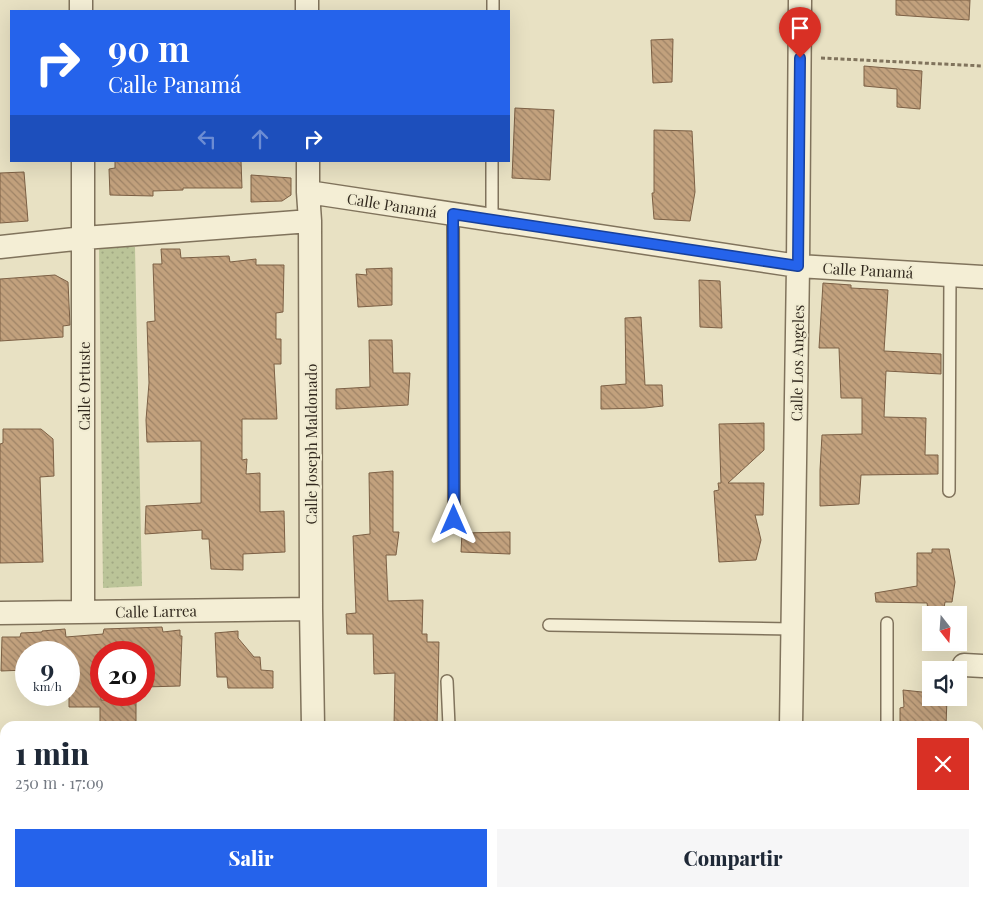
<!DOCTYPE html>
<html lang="es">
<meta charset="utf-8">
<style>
body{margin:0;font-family:"Playfair Display",serif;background:#f6f6f7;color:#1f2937;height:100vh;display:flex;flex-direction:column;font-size:19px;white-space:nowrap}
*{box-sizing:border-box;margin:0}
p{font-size:16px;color:#747a83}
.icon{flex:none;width:28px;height:28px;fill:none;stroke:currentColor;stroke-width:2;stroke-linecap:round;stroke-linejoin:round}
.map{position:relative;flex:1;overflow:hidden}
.panel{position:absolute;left:0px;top:721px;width:984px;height:176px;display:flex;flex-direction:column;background:#fff;border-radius:15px 15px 0 0;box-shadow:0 5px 20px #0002}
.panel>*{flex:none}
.banner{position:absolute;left:10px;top:10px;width:500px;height:152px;border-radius:0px;box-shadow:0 5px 20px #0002;background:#2563eb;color:#fff;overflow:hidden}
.needle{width:32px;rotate:163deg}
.controls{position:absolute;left:922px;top:606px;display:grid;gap:10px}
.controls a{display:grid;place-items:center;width:45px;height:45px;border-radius:0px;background:#fff;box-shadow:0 5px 20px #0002;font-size:25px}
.speed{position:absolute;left:15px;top:641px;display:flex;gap:10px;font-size:25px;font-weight:700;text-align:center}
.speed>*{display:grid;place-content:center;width:65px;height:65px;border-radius:50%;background:#fff;box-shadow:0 5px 20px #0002;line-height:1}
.speed small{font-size:12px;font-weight:400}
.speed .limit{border:8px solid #d22;background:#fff;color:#111}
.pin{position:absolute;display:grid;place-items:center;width:42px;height:42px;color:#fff;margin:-51px -21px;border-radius:50% 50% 50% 0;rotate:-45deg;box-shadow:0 0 5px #0007}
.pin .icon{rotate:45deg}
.me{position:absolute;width:55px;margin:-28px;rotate:0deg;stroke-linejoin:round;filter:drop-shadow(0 0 4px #0008)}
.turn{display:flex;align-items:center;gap:18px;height:105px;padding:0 15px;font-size:22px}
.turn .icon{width:65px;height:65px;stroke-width:2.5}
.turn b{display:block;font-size:35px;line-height:42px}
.lanes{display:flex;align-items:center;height:48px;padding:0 15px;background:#0003;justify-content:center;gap:25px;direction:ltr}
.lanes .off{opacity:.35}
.round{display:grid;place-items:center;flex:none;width:52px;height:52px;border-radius:0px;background:#f6f6f7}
.head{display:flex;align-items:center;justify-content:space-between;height:85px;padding:0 15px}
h1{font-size:30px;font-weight:800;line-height:38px}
.primary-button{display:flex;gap:10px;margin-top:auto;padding:10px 15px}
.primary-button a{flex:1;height:58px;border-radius:0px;background:#2563eb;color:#fff;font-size:20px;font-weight:800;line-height:58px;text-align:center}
.primary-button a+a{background:#f6f6f7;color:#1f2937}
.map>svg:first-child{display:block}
.grass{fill:url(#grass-dots)}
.building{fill:url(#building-back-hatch);stroke:#7c6045}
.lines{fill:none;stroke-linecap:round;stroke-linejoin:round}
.service-casing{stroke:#80735c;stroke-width:14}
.minor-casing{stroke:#80735c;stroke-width:25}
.primary-casing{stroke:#4e4130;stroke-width:30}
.path{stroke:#80735c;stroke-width:3;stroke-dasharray:4 2.5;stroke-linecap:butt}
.service{stroke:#f4eed5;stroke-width:11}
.minor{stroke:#f4eed5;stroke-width:22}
.primary{stroke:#e7d89e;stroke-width:28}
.route-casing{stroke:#184099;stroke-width:12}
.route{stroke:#2563eb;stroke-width:9}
.labels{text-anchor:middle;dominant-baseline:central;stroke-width:4;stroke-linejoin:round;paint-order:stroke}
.street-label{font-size:15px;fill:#32291e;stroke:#f0ebd1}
</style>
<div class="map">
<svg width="983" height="897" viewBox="0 0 983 897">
<defs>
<pattern id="grass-dots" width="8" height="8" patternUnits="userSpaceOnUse" patternTransform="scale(1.25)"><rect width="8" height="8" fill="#bbc498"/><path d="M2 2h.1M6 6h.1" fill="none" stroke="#a1a883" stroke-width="1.8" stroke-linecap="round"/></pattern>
<pattern id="building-back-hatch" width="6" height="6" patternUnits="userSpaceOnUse" patternTransform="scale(1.25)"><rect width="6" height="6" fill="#c2a17d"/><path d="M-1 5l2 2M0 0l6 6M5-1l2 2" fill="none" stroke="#9e8366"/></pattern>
</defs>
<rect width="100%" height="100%" fill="#e8e1c3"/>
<path class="grass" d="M99 246 135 247 142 586 103 588Z"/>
<path class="building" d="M896 0H970L969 20 896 15Z
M673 39 672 82 653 83 651 40Z
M864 66 922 71 920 109 897 107V89L864 86Z
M515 108 554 110 550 180 512 178Z
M654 130 692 131 695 192 690 221 654 219 652 193H654Z
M115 161H241L242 188H183V190L153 191V196L110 195 109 169 115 168Z
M24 172 28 221 0 223V173Z
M251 175 291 178V195L282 201 251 202Z
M161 249H180L181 258 229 256 230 262 256 259V265H284L283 312 276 313V339H281V364H274L277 419H242V460L247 459 246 474 260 473V512L284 511 285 552 243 554V570L211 569 209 539H202V530L145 534 146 506 201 503V441L147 442 146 420 149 383 147 322 155 321 153 264H162Z
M392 268V305L358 307 356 274 367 275 366 269Z
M55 275 68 282 70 325 63 326V337L0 341V279Z
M699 280 720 281 722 328 700 327Z
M823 283 851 285V288L888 290 884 351 941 354V374L886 371 884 417 926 418 925 455H938V474L861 475 859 504 820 506V470L822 435 862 434V398H841L839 348H819Z
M641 317 645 385H662L663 406 645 408 601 409V386L626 384 625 318Z
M369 340H392L393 373H410L408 405 336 409V389L370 387Z
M764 423V450L728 483H764L763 515H755L761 540 756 560 719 562 714 491 719 490 718 483H721L719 424Z
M3 429H41L53 439 54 476 40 477 43 562 0 563V444L3 443Z
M393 471V532H399L396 555H386L388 601 423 600 422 634H427V642H439L437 726H394L395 673 374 674 373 634H347L346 614 356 613 353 536 370 534 369 473Z
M510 532V554L461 552 462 533Z
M932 549H949L955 582 952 602H945L944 608 928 610 927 603 876 602 875 593 917 586V553H932Z
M162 627 163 632 180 630V636H182L180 686 144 687V652H101V700H136V726H100V707H69V652H26V670L1 671 2 637H20L21 633 42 632V631L65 629 66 637 103 634 104 629Z
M238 631V638L254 657H260L261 670 273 671V688H228L227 677H217L215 633Z
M903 690 931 693V698H947L946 726H900V708L904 707Z"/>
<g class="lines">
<g class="service-casing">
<path id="service" d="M493 11V0
M453 214 454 520
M492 219V161
M949 491 950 275
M549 625 792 629
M447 681 449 726
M887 726V623
M979 850H983"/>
</g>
<g class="minor-casing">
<path id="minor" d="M307 0V11
M81 1V11
M83 161V612
M308 161V192L310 221 311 609 313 726
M308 192 798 266 983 277
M0 247 84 238 310 221
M0 613 311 609
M964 665 983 666
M791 726 798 266 800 0
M81 892V897
M308 892V897
M790 892V897"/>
</g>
<g class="primary-casing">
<path id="primary" d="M0 809H5
M0 848H5
M405 892 421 897
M548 892 564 897"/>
</g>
<path class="path" d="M821 58 983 66"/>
<use href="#service" class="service"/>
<use href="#minor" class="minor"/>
<use href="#primary" class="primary"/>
</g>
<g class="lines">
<g class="route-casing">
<path id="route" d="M454 520 453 214 798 266 800 58"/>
</g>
<use href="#route" class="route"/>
</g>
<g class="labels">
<g class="street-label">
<text transform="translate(392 205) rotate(9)">Calle Panamá</text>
<text transform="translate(868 270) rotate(3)">Calle Panamá</text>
<text transform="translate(797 363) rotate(-89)">Calle Los Angeles</text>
<text transform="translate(84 386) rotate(-90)">Calle Ortuste</text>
<text transform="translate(311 444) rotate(-90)">Calle Joseph Maldonado</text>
<text transform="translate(156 611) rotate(-1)">Calle Larrea</text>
</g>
</g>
</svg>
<div class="controls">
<a><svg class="needle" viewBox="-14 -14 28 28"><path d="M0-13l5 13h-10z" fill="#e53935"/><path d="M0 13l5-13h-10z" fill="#747a83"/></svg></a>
<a><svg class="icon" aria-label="sound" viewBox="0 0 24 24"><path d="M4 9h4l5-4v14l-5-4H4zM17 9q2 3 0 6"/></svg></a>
</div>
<div class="speed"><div>9<small>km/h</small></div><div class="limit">20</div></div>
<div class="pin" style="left:800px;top:58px;background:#d93025"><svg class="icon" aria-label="arrive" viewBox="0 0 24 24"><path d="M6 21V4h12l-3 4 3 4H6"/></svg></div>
<svg class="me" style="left:454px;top:520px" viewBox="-20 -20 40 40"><path d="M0-17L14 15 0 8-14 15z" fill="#2563eb" stroke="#fff" stroke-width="4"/></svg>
<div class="banner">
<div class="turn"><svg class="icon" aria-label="right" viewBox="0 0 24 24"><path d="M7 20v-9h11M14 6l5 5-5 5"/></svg><div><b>90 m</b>Calle Panamá</div></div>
<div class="lanes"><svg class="icon off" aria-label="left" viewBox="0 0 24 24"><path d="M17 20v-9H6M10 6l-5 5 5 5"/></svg><svg class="icon off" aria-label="ahead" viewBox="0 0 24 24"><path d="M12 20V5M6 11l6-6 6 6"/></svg><svg class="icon" aria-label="right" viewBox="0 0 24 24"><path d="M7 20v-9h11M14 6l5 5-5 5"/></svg></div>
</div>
<section class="panel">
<div class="head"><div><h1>1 min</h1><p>250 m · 17:09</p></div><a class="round" style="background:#d93025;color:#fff"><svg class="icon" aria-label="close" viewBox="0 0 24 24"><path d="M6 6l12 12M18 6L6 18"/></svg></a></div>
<div class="primary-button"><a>Salir</a><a>Compartir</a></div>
</section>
</div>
